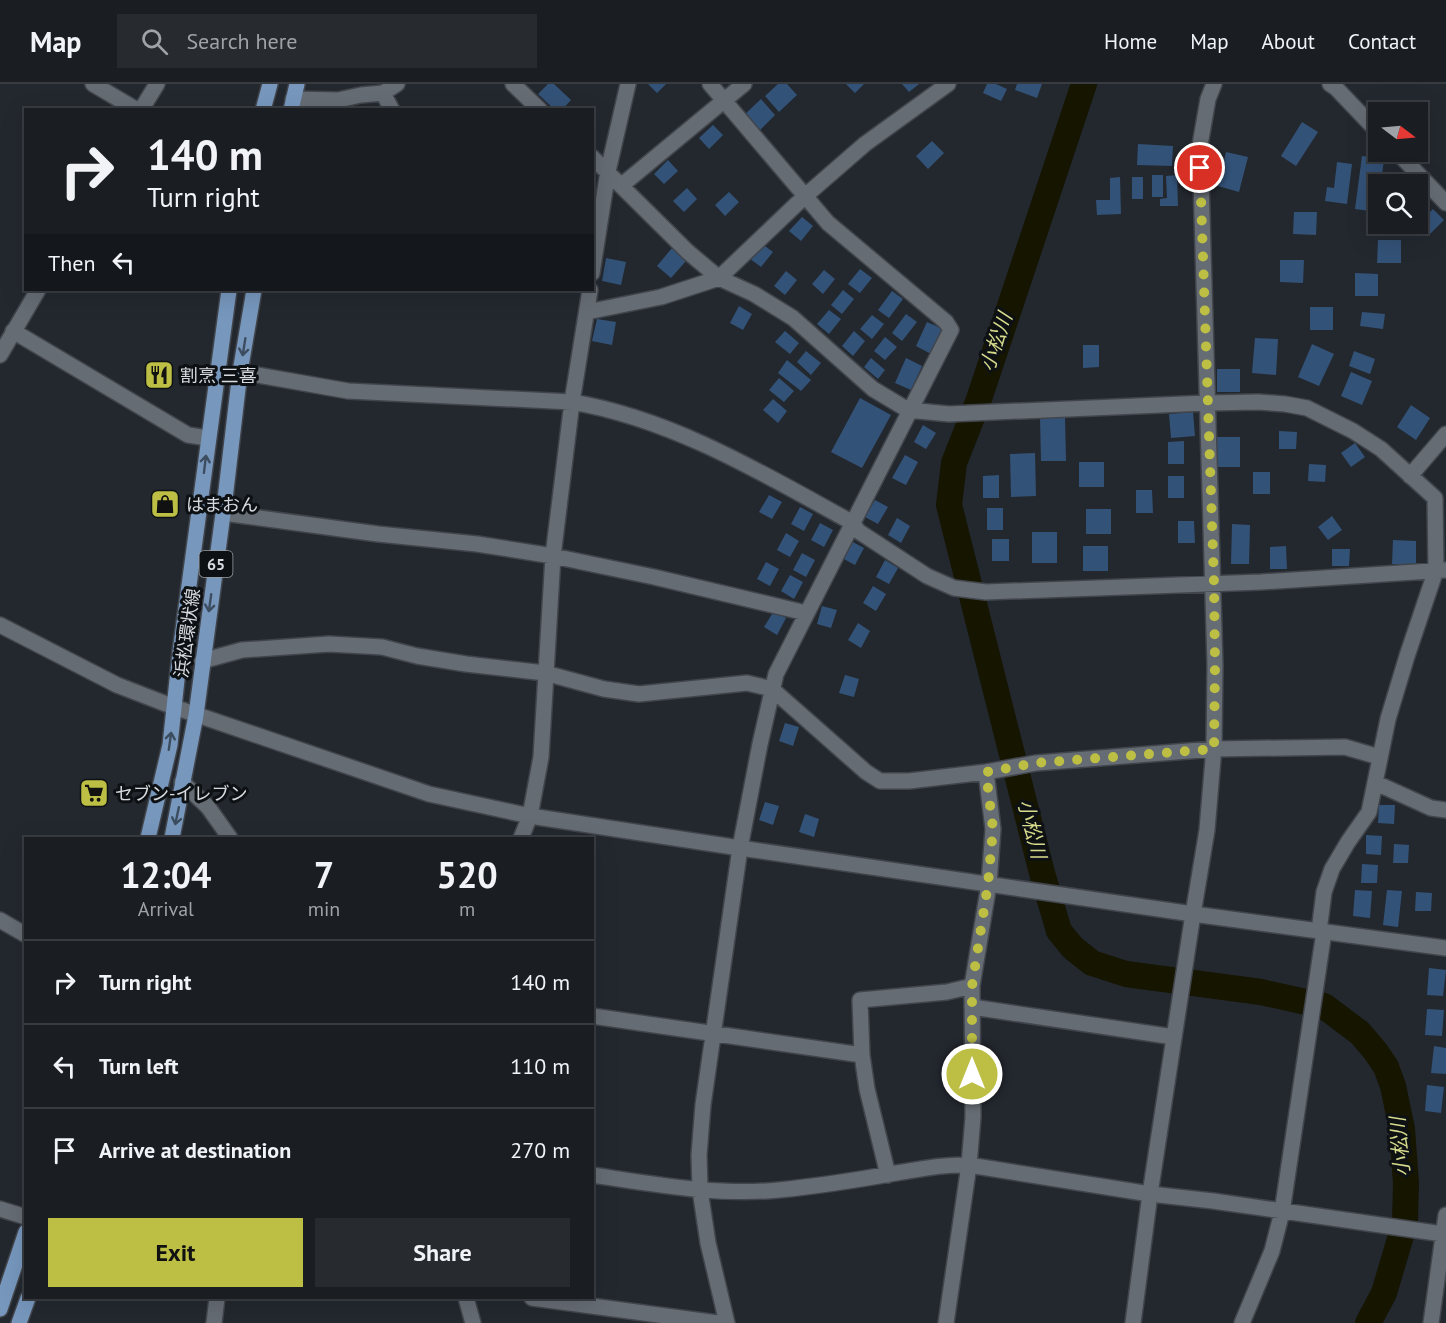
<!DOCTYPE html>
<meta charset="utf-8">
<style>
body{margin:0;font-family:"PT Sans","Noto Sans JP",sans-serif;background:#272b30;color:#f1f3f6;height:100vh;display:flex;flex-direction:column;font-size:22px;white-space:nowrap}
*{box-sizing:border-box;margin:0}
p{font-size:20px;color:#9fa2a6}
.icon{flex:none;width:33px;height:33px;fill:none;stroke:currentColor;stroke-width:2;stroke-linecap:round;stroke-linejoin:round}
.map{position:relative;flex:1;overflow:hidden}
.drawer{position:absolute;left:24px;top:753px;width:570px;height:462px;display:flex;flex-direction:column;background:#1a1e23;border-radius:0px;box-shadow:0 6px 24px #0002,0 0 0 2px #383c41}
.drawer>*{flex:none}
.top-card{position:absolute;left:24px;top:24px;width:570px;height:183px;border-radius:0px;box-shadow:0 6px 24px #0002,0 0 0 2px #383c41;background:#1a1e23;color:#f1f3f6;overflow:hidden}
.needle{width:39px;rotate:106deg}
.controls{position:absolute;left:1368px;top:18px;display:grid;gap:12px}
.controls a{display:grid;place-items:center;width:60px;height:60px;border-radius:0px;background:#1a1e23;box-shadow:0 6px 24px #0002,0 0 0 2px #383c41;font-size:30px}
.pin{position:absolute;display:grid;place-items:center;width:51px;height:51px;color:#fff;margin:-26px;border:3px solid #fff;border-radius:50%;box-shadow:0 2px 6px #0007}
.me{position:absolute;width:66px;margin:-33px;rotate:0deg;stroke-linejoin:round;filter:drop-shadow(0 0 4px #0008)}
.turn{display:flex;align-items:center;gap:21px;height:126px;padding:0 24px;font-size:27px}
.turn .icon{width:78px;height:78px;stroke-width:2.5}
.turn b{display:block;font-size:42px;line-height:51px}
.then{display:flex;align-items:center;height:57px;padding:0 24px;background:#0003;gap:12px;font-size:22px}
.eta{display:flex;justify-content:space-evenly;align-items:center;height:102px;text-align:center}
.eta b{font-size:36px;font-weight:800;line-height:42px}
.action{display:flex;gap:12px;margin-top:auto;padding:12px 24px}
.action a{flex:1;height:69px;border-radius:0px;background:#bcbf44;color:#111;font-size:24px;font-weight:800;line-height:69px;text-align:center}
.action a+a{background:#272b30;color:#f1f3f6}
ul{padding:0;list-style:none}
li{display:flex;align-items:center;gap:18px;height:84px;padding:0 24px;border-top:2px solid #383c41}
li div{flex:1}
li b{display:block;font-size:22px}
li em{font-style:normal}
header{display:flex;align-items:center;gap:36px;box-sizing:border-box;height:84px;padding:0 30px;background:#1a1e23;border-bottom:2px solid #383c41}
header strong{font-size:28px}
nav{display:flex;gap:33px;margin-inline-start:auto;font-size:21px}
.search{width:420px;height:54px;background:#272b30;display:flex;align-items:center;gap:15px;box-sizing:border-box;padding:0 21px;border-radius:0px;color:#9fa2a6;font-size:22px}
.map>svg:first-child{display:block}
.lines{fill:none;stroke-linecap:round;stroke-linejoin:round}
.river{stroke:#151500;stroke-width:26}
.building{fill:#335277}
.street-casing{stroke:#41454b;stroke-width:18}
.secondary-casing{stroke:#41454b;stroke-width:18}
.primary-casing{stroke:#41454b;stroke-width:18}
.street{stroke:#666c74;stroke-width:15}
.secondary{stroke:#666c74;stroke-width:15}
.primary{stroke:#7797bd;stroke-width:15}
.oneway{stroke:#3d4d60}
.route{stroke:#bcbf44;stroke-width:10;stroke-dasharray:0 18}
.labels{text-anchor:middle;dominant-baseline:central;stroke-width:6;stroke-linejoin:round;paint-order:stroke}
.shield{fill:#0e1114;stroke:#9b9ea2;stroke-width:1.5}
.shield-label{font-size:16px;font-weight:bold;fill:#d7dadf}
.poi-label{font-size:18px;fill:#d7dadf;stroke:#0e1114;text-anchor:start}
.street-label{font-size:18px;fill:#d7dadf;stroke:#0e1114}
.water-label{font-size:20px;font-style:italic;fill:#d6db8b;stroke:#0e1114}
</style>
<header>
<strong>Map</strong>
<div class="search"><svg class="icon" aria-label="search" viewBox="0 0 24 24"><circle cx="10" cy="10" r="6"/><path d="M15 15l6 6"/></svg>Search here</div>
<nav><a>Home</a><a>Map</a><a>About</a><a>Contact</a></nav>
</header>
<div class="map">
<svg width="1446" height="1239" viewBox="0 0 1446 1239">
<rect width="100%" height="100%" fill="#23282f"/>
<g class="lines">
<path class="river" d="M1084 0 978 318 954 379 949 421 1042 789 1059 847 1073 864 1092 879 1126 890 1261 908 1324 922 1360 949 1376 968 1386 983 1393 1002 1402 1045 1406 1099 1405 1138 1384 1209 1368 1239"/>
</g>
<path class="building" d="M548 0H554L571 16 562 26H555L538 10Z
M648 0H666L657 9Z
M778 0H787L797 11 779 28 765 12Z
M846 0H864L855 9Z
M902 0H919L909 8Z
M987 0H996L1007 5 1001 17 983 9Z
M1017 0H1042L1037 14 1015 6Z
M761 15 775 31 758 48 743 32Z
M1302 38 1318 48 1296 82 1281 72Z
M713 41 723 51 709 65 699 54Z
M932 57 944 69 928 85 916 72Z
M1138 60 1173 62 1172 82 1137 81Z
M1226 68 1248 73 1239 108 1218 102Z
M1362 72 1384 75 1381 100H1378L1377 128 1355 125Z
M668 76 678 87 664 100 654 90Z
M1337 78 1352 80 1347 120 1325 117 1327 103 1334 104Z
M1152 91H1163V113H1152Z
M1177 91 1178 122H1160V115L1167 114 1166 92Z
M1120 93 1121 130 1097 131 1096 116H1110V94Z
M1132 93H1143V115H1132Z
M687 104 697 115 684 128 673 117Z
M729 108 739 118 725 132 715 121Z
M1433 125 1444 136 1428 152 1417 141Z
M1294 128H1317L1316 151 1293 150Z
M802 133 813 142 801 157 789 147Z
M1378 156H1401V179H1377Z
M761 159 773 168 761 183 749 174Z
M672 164 686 177 671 194 657 182Z
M606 174 626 178 621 201 602 197Z
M1280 176H1304L1303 199 1280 198Z
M860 185 872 194 860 209 848 200Z
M824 186 835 195 823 210 812 200Z
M786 187 797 196 785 211 774 202Z
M1355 189 1378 190V212H1355Z
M843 206 854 215 842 230 831 221Z
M892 207 903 215 889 234 878 226Z
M739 222 752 230 743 246 730 239Z
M1310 223H1333V246H1310Z
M829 226 841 235 829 250 817 240Z
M1362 228 1385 230 1383 245 1360 242Z
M906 230 917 238 902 257 892 249Z
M872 231 884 240 872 255 860 245Z
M597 235 616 238 612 261 592 257Z
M927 238 943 245 931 270 916 262Z
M785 247 799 259 790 270 775 258Z
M854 247 865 257 853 272 842 262Z
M885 253 897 263 885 276 874 267Z
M1255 254 1278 255 1276 291 1252 289Z
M1312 260 1334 270 1319 302 1298 293Z
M1083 261H1099V283L1083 284Z
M806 267 821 279 811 291 797 278Z
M1354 267 1375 275 1370 290 1349 282Z
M871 274 885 286 878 295 864 283Z
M906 274 922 282 911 306 895 299Z
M787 276 811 296 801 307 778 289Z
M1217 285H1240V308H1217Z
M1351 288 1372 297 1362 321 1341 312Z
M779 294 794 307 784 318 769 306Z
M860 314 891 331 862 384 831 368Z
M773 315 787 327 778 339 763 326Z
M1411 321 1430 334 1416 356 1397 343Z
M1193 328 1195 352 1171 354 1169 330Z
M1065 333 1066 377H1041L1040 334Z
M923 341 936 349 926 365 914 358Z
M1279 347 1297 348 1296 365H1279Z
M1216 353H1240V383H1216Z
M1184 357V380H1168V358Z
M1355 359 1365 373 1351 383 1341 369Z
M1035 369 1036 412 1011 413 1010 370Z
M905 371 918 378 906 401 892 394Z
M1079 378H1104V403H1079Z
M1309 380 1326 381 1325 398 1308 397Z
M1253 388H1270V410H1253Z
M999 391V414H983V392Z
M1168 392H1184V414H1168Z
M1136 406H1152L1153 429H1136Z
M769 411 782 418 772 435 759 428Z
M875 416 888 423 878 440 865 433Z
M800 423 813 430 804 447 791 440Z
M987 424H1003V446H987Z
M1086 425H1111V450H1086Z
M1332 432 1342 446 1328 456 1318 443Z
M897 434 910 442 901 459 888 451Z
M1178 437H1194L1195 459H1178Z
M820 439 833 446 824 463 811 456Z
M1232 440 1250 441 1249 480H1231Z
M1032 448H1057V479H1032Z
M786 449 799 457 790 473 777 466Z
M992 455H1009V477H992Z
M1393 456 1416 457V480H1392Z
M851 457 864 464 855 481 842 474Z
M1083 462H1108V487H1083Z
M1286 462 1287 485H1270V463Z
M1332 465H1350L1349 482H1332Z
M802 469 815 476 806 493 793 486Z
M885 476 898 484 889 500 876 493Z
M766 478 779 485 770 502 757 495Z
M790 491 803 498 794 515 781 507Z
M873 502 886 510 876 527 863 519Z
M822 522 837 526 831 544 817 540Z
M774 527 786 534 777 551 764 543Z
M858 539 870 547 861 564 848 556Z
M845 591 859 595 854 613 839 609Z
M785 639 799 643 793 662 779 657Z
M765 718 779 722 773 741 759 736Z
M1379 721H1395L1394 740 1378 739Z
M805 730 819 735 814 753 799 748Z
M1366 751 1382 752 1381 771 1366 770Z
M1394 760 1409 761 1408 779H1393Z
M1362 780 1378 781 1377 799H1361Z
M1355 806 1372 807 1370 834 1353 832Z
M1387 806 1402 807 1398 843 1383 841Z
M1416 808 1432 809 1431 827H1415Z
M1429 884 1446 886 1443 912 1427 911Z
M1427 925 1444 926 1442 952 1425 951Z
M1434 962 1446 964V990L1431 989Z
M1427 1001 1444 1003 1441 1029 1425 1027Z"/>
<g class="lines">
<g class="street-casing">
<path id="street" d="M93 0 137 26
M513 0 540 26
M710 0 828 139 946 238 951 246 776 590 760 660 740 764 703 1021 699 1071 700 1106 708 1159 727 1239
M1330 0 1336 4 1378 48
M383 9 392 26
M293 15 338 16 361 11 383 9 397 0
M141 26 157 0
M1397 68 1446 119
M592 73 688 168 719 194 754 210 793 234 873 305 908 326 949 330 1207 319 1258 318 1285 320 1307 324 1353 347 1381 365 1435 414 1436 486 1407 572 1388 635 1369 728 1348 758 1332 785 1324 808 1319 847
M622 101 744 0
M592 189 608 87 628 0
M587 228 661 213 719 194 804 113 865 60 948 0
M13 247 188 351 208 354
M0 271 38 206
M240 288 348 307 572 318C673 335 764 390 853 439L858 447 927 492 954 504 986 508 1261 498 1446 486
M1410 392 1446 350
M223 429 378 450 477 460 553 472 654 493 806 529
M202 577 242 566 329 560 382 563 417 572 466 580 545 589 604 605 639 610 747 599 772 605 866 688 880 697H909L986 688 1036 679 1214 665 1345 663 1379 673
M182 698 208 723 230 754
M1376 699 1431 724 1446 726
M521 754 530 732 541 673 553 472 572 318 590 206
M1193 830 1207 746 1214 663 1215 581 1200 61 1208 15 1214 0
M0 836 26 851
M972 923 1174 953
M592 932 862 971
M592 1091C654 1100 717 1112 779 1106 818 1102 857 1096 896 1089 921 1085 944 1080 969 1081L1150 1110 1213 1117 1443 1150
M888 1091 867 1005 862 971 860 916 947 908 972 902
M0 1125 26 1133
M466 1214 473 1239
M532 1214 718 1239
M214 1239 217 1214
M946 1239 969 1081 973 1033 972 902 989 800 993 745 986 688
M1242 1239 1272 1167 1282 1128 1324 848
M1431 1239 1446 1131"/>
</g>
<g class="secondary-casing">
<path id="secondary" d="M0 541 117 601 174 623 429 710 530 732 740 764 1193 830 1446 864
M1133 1239 1150 1110 1193 830"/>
</g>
<g class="primary-casing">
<path id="primary" d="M263 26 270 0
M291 26 297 0
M148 754 170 661 180 568 229 206
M172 754 196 631 225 415 240 288 254 206
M0 1225 26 1148
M19 1239 28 1214"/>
</g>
<use href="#street" class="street"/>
<use href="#secondary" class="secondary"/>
<use href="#primary" class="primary"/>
</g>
<defs><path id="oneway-shaft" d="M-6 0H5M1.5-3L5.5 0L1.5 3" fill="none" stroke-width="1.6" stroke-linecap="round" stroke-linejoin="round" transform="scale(1.5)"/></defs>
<g class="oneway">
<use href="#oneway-shaft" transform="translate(244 263) rotate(99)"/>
<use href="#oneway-shaft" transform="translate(205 380) rotate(-83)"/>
<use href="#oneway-shaft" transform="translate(210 519) rotate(98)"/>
<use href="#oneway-shaft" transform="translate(170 657) rotate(-82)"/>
<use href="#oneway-shaft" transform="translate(177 732) rotate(102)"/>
</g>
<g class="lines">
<path class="route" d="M972 990V902L988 800 993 745 986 688 1036 679 1214 665 1215 581 1214 499 1200 84"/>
</g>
<defs>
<g id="restaurant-square" transform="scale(1.5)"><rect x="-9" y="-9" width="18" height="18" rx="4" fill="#bcbf44" stroke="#0e1114"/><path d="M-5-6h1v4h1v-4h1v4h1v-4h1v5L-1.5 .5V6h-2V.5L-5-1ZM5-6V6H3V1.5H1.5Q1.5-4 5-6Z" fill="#111"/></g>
<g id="shop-square" transform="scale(1.5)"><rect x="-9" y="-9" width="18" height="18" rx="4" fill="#bcbf44" stroke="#0e1114"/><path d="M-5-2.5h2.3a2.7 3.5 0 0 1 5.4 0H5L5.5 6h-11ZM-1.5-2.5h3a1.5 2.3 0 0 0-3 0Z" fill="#111"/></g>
<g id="supermarket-square" transform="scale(1.5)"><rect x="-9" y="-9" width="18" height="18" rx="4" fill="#bcbf44" stroke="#0e1114"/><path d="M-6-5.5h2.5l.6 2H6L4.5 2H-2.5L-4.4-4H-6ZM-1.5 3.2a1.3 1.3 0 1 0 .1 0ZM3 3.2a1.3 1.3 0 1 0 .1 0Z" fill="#111"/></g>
</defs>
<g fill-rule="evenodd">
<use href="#restaurant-square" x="159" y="291"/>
<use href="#shop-square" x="165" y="420"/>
<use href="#supermarket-square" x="94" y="709"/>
</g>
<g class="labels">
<rect class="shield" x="199.5" y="467" width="33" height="26" rx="4.5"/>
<g class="shield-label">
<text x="216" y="480">65</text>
</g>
<g class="poi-label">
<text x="180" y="291">割烹 三喜</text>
<text x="186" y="420">はまおん</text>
<text x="115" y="709">セブン-イレブン</text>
</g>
<g class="street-label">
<text transform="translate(187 549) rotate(-82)">浜松環状線</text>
</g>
<g class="water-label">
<text transform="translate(996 258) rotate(-71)">小松川</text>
<text transform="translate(1032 745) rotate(76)">小松川</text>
<text transform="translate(1400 1063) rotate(-95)">小松川</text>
</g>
</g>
</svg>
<div class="controls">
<a><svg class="needle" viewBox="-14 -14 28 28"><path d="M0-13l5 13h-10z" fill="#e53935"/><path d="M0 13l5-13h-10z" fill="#9fa2a6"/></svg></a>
<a><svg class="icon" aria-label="search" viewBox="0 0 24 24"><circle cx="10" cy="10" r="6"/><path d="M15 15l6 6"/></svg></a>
</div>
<div class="pin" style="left:1200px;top:84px;background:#d93025"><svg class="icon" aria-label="arrive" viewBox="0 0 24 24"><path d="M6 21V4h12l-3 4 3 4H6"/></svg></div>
<svg class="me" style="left:972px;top:990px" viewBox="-20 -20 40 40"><circle r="17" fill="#bcbf44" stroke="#fff" stroke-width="3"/><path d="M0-11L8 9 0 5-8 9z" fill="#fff"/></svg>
<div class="top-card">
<div class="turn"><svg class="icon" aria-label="right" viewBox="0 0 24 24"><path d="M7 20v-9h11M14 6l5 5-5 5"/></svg><div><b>140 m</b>Turn right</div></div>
<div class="then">Then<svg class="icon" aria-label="left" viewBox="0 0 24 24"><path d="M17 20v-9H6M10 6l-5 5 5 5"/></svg></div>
</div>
<section class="drawer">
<div class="eta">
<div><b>12:04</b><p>Arrival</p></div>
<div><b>7</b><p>min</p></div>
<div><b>520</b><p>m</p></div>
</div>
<ul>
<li><svg class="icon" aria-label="right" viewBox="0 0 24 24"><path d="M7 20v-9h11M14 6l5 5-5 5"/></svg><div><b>Turn right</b></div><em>140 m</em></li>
<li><svg class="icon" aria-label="left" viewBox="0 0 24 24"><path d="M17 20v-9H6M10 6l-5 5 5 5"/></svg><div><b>Turn left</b></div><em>110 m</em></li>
<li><svg class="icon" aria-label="arrive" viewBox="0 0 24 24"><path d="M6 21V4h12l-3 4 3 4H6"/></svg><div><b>Arrive at destination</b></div><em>270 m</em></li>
</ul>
<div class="action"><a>Exit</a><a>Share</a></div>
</section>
</div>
